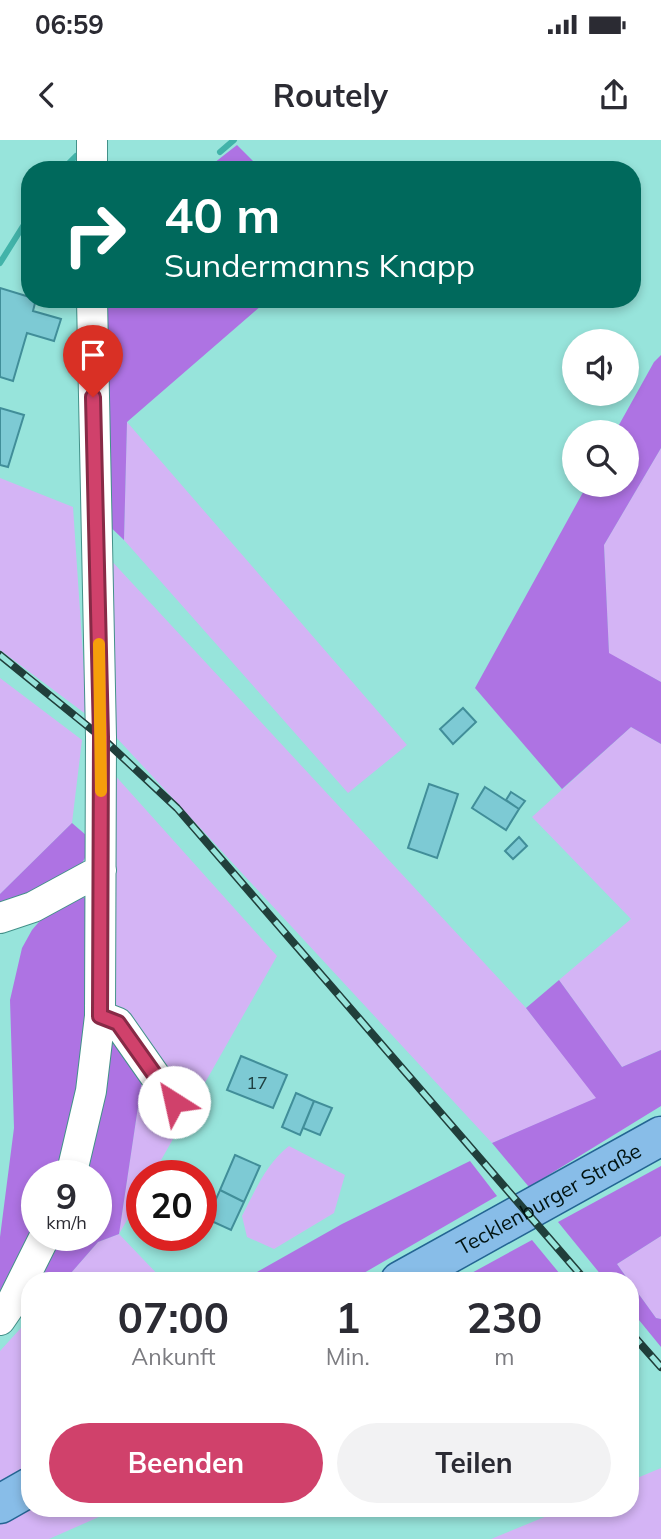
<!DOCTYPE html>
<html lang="de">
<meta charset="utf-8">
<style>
body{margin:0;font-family:Mulish,sans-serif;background:#f2f2f3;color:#2b2b33;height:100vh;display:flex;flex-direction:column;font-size:26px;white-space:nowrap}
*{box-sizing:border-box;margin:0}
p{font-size:23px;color:#7c7c81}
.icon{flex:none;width:38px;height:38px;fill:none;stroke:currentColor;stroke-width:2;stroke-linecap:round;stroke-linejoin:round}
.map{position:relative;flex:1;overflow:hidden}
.details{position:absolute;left:21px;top:1132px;width:618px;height:245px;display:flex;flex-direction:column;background:#fff;border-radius:28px;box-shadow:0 4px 10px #0003}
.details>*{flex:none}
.guide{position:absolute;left:21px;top:21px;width:620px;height:147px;border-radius:28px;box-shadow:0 4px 10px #0003;background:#00695c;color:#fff;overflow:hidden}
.controls{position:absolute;left:562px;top:189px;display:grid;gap:14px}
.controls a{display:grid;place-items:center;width:77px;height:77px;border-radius:50%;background:#fff;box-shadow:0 4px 10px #0003;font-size:35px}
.speed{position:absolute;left:21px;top:1020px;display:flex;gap:14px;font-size:35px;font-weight:700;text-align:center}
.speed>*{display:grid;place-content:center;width:91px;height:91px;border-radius:50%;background:#fff;box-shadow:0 4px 10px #0003;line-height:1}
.speed small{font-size:18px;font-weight:400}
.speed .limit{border:10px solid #d22;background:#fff;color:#111}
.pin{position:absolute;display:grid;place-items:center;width:60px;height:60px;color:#fff;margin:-72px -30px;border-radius:50% 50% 50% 0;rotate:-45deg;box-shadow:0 0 7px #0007}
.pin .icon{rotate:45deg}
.me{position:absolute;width:77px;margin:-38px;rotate:325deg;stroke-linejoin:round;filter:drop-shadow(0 0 5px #0008)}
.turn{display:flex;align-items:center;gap:24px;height:147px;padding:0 28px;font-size:32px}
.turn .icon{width:91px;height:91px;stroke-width:2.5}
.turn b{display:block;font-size:49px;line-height:60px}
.eta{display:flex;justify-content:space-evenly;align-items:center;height:119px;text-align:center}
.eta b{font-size:42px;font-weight:700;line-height:49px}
.cta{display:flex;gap:14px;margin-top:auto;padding:14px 28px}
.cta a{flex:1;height:80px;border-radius:42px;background:#d0416b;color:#fff;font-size:28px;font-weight:700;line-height:80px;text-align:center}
.cta a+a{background:#f2f2f3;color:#2b2b33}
.status{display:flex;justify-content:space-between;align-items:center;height:49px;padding:0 35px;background:#fff;direction:ltr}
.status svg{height:19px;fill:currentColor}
header{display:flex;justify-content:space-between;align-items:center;height:91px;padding:0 28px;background:#fff;font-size:32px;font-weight:700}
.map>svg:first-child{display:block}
.green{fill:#d4b4f5}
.forest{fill:#ae73e3}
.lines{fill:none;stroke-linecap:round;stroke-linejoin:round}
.stream{stroke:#42b3a9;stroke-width:6}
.building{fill:#7dcad4;stroke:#418e99;stroke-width:2}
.minor-casing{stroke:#439189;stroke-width:32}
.major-casing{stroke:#246593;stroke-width:41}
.minor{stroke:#fff;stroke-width:30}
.major{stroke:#88bde8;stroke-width:38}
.rail-casing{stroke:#203f3b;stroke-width:8}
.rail{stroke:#97e4db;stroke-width:5;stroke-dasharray:16;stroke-linecap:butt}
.route-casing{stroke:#872a46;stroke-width:18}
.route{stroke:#d0416b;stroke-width:12}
.slow{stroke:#f59e0b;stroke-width:12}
.labels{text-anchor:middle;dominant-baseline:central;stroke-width:6;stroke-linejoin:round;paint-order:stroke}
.number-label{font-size:18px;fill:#1f4142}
.street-label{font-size:21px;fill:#001311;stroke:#97e4db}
</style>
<div class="status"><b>06:59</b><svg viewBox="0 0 49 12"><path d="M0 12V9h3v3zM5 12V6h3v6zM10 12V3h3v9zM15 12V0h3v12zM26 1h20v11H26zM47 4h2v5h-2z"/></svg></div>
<header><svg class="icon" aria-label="back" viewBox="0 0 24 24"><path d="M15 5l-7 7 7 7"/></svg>Routely<svg class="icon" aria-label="share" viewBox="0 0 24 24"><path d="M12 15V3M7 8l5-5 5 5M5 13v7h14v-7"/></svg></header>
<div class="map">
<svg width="661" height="1399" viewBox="0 0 661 1399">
<rect width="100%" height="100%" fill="#97e4db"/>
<path class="green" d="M127 282 407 605 348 653 124 400Z
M661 308V542L609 514 604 405Z
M0 338 73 367 87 575 0 510Z
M107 416 526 868 597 958 492 1003 115 596Z
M0 538 82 600 72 683 0 754Z
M631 587 661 604V910L622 927 559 840 631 779 532 677Z
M112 632 277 816 152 1036H142V1054L119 1094 164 1141H64L98 1102 119 1094 142 940 111 868Z
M289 1006 345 1035 334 1073 274 1109 247 1097 242 1076C255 1051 266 1024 289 1006Z
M661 1096V1179L656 1178 617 1124Z
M30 1178V1330L0 1346V1211Z
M661 1328V1399H491L564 1369 630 1368V1341Z
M30 1368 117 1369 49 1399H0V1378Z"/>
<path class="forest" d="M237 5 262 30H205Z
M107 159H269L127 282 124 400 102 379Z
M661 215V308L604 405 609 513 661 542V604L631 587 562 649 475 548 587 345H626V292H615L654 222Z
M72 683 87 696C87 703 88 712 85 718 76 738 21 760 0 770V754Z
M78 753 86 759 88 872 83 934 58 1036H37V1089L0 1161V1097L14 988 10 860 22 808 32 790 51 768Z
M559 840 622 927 661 910V966L529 1047 492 1003 596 958 526 868Z
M111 901 142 940 119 1094 98 1102 64 1141H37L60 1096H96V1036H81Z
M470 1021 497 1056 350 1141H241L342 1084Z
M661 1026V1096L617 1124 629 1141H606L558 1082Z
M532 1100 560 1134 548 1141H457Z
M630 1142 656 1178 661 1179V1207L630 1169Z"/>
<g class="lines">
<path class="stream" d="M220 12 234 0
M62 30 76 16
M0 123 30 75"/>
</g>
<path class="building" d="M0 148 36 159 33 171 61 179 54 201 27 193 13 241 0 237Z
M0 268 24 275 8 327 0 325Z
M463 568 476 582 453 604 440 589Z
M429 644 458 654 437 718 408 708Z
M485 647 519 669 506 690 472 668Z
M511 652 525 661 519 669 506 660Z
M519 697 527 706 513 719 505 711Z
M241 916 287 935 273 968 227 950Z
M296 953 314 961 300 995 282 987Z
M314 961 332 968 320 995 303 988Z
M235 1015 260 1026 244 1062 220 1050Z
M220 1050 244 1062 231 1090 207 1079Z"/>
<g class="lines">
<g class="minor-casing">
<path id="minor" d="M92 0V30
M0 778 33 767 101 730
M100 876 118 883 174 963
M71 1036 91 951 100 876 101 597 92 159
M0 1180 11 1164 45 1096"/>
</g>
<g class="major-casing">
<g id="major">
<path id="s1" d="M400 1141 661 996"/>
<path d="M0 1364 30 1347"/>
</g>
</g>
<use href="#minor" class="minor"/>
<use href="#major" class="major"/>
<g class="rail-casing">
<path id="rail" d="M0 515 101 597 177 668 586 1141
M630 1192 661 1227"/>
</g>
<use href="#rail" class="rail"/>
</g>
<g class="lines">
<g class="route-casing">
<path id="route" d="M93 257 101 597 100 876 118 883 174 962"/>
</g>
<use href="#route" class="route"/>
<path class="slow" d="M99 504 101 651"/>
</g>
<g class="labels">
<g class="number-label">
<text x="257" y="942">17</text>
</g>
<g class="street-label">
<text stroke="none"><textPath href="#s1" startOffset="170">Tecklenburger Straße</textPath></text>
</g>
</g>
</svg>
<div class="controls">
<a><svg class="icon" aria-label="sound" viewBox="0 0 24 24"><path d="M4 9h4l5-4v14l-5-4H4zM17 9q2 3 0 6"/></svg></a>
<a><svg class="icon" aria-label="search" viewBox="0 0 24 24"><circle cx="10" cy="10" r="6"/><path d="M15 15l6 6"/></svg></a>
</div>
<div class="speed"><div>9<small>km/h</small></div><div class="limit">20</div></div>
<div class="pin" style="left:93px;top:257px;background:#d93025"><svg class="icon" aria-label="arrive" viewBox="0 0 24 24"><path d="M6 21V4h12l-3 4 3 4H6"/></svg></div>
<svg class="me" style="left:174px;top:962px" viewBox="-20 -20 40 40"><circle r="19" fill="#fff"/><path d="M0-13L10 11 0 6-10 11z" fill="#d0416b"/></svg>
<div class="guide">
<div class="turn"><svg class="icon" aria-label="right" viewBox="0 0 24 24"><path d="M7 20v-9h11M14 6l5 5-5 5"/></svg><div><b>40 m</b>Sundermanns Knapp</div></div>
</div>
<section class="details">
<div class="eta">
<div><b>07:00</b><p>Ankunft</p></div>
<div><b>1</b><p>Min.</p></div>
<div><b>230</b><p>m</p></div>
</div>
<div class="cta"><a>Beenden</a><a>Teilen</a></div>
</section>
</div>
